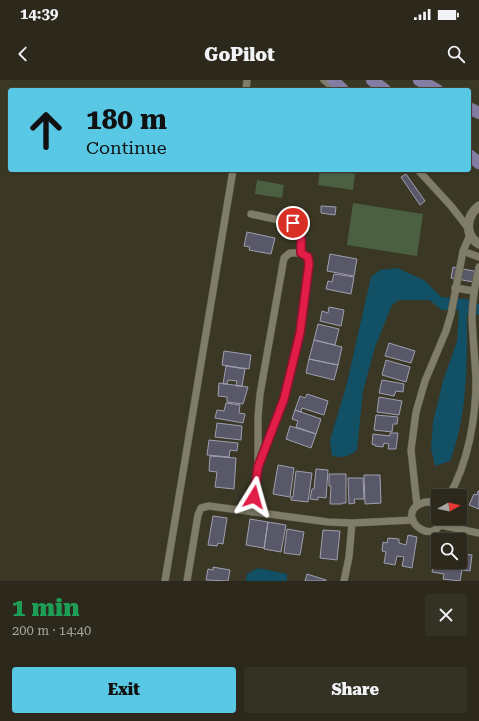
<!DOCTYPE html>
<meta charset="utf-8">
<style>
body{margin:0;font-family:"Roboto Serif",serif;background:#343125;color:#f1f3f6;height:100vh;display:flex;flex-direction:column;font-size:15px;white-space:nowrap}
*{box-sizing:border-box;margin:0}
p{font-size:13px;color:#a6a6a3}
.icon{flex:none;width:22px;height:22px;fill:none;stroke:currentColor;stroke-width:2;stroke-linecap:round;stroke-linejoin:round}
.map{position:relative;height:501px;overflow:hidden}
.sheet{display:flex;flex-direction:column;background:#2c291c;flex:1}
.sheet>*{flex:none}
.guide{position:absolute;left:8px;top:8px;width:463px;height:84px;border-radius:4px;box-shadow:0 1px 3px #0004,0 0 0 1px #48453b;background:#59c8e5;color:#111;overflow:hidden}
.needle{width:26px;rotate:82deg}
.tools{position:absolute;left:431px;top:409px;display:grid;gap:8px}
.tools a{display:grid;place-items:center;width:36px;height:36px;border-radius:4px;background:#2c291c;box-shadow:0 1px 3px #0004,0 0 0 1px #48453b;font-size:20px}
.pin{position:absolute;display:grid;place-items:center;width:34px;height:34px;color:#fff;margin:-17px;border:2px solid #fff;border-radius:50%;box-shadow:0 1px 4px #0007}
.me{position:absolute;width:44px;margin:-22px;rotate:8deg;stroke-linejoin:round;filter:drop-shadow(0 0 3px #0008)}
.turn{display:flex;align-items:center;gap:14px;height:84px;padding:0 12px;font-size:18px}
.turn .icon{width:52px;height:52px;stroke-width:2.5}
.turn b{display:block;font-size:28px;line-height:34px}
.round{display:grid;place-items:center;flex:none;width:42px;height:42px;border-radius:4px;background:#343125}
.head{display:flex;align-items:center;justify-content:space-between;height:68px;padding:0 12px}
h1{font-size:24px;font-weight:800;line-height:30px;color:#1e9e55}
.cta{display:flex;gap:8px;margin-top:auto;padding:8px 12px}
.cta a{flex:1;height:46px;border-radius:4px;background:#59c8e5;color:#111;font-size:16px;font-weight:800;line-height:46px;text-align:center}
.cta a+a{background:#343125;color:#f1f3f6}
.status{display:flex;justify-content:space-between;align-items:center;height:28px;padding:0 20px;background:#2c291c;direction:ltr}
.status svg{height:11px;fill:currentColor}
header{display:flex;justify-content:space-between;align-items:center;height:52px;padding:0 12px;background:#2c291c;font-size:18px;font-weight:800}
.map>svg:first-child{display:block}
.green{fill:#4b6040}
.water{fill:#125065}
.building{fill:#585869;stroke:#9f9fb2}
.lines{fill:none;stroke-linecap:round;stroke-linejoin:round}
.minor-casing{stroke:#585547;stroke-width:8}
.tertiary-casing{stroke:#585547;stroke-width:10}
.primary-casing{stroke:#585547;stroke-width:13}
.minor{stroke:#7f7c69;stroke-width:7}
.tertiary{stroke:#7f7c69;stroke-width:9}
.primary{stroke:#837ca3;stroke-width:12}
.route-casing{stroke:#92132f;stroke-width:10}
.route{stroke:#e11d48;stroke-width:7}
</style>
<div class="status"><b>14:39</b><svg viewBox="0 0 49 12"><path d="M0 12V9h3v3zM5 12V6h3v6zM10 12V3h3v9zM15 12V0h3v12zM26 1h20v11H26zM47 4h2v5h-2z"/></svg></div>
<header><svg class="icon" aria-label="back" viewBox="0 0 24 24"><path d="M15 5l-7 7 7 7"/></svg>GoPilot<svg class="icon" aria-label="search" viewBox="0 0 24 24"><circle cx="10" cy="10" r="6"/><path d="M15 15l6 6"/></svg></header>
<div class="map">
<svg width="479" height="501" viewBox="0 0 479 501">
<rect width="100%" height="100%" fill="#3a3725"/>
<path class="green" d="M320 90H329L355 94 353 110 318 105Z
M257 100 284 105 282 118 255 114Z
M353 123 423 134 417 176 347 165Z"/>
<path class="water" d="M397 188 424 200 441 217 466 219 479 224V235L467 234C467 284 468 334 450 381L435 386 431 368 433 342 443 301 457 261 459 230H442L429 220H399L392 225 375 267 363 311 357 370C348 377 342 378 332 376L330 360 346 307 371 197 380 190Z
M258 488 287 494V501H246L247 494Z"/>
<path class="building" d="M406 94 425 121 420 125 401 97Z
M321 126 336 127 335 135 321 133Z
M247 152 275 158 271 174 249 170 250 167 244 166Z
M330 174 357 179 354 196 327 191Z
M453 187 479 192V203L451 198Z
M334 194 354 197 351 214 326 209 328 201 332 202Z
M329 227 344 230 341 246 320 241 322 231 328 233Z
M318 244 339 249 335 265 314 260Z
M314 260 342 267 338 285 309 279Z
M389 263 415 271 411 283 385 276Z
M224 271 251 275 249 289 222 285Z
M309 279 338 285 334 300 306 293Z
M386 280 410 287 406 302 382 295Z
M226 286 245 289 242 306H236L237 301 228 300 227 304H223Z
M382 300 404 304 403 312 396 311 394 316 379 313Z
M219 303 248 307 243 324 227 322V317L218 316Z
M307 314 328 321 324 335 302 328 301 332 295 330 300 316 305 318Z
M379 317 402 321 399 335 377 332Z
M226 323 240 325 239 333 245 334 243 343 215 338 217 330 224 331Z
M295 330 321 339 316 354 296 347 298 341 292 339Z
M376 335 398 337 397 344H393L392 352 374 350Z
M217 343 242 346 241 360 215 357Z
M290 346 316 354 311 368 286 359Z
M390 353H398L396 369H388L389 364 384 363 383 367 375 366V365L372 364 373 354 390 356Z
M209 360 238 363 237 371 230 370 229 377 207 375Z
M210 376 236 378 234 409 215 407 217 392 209 391Z
M278 385 294 388 290 417 273 414Z
M316 389 328 390 326 418 318 417V420L310 419 312 409H314Z
M296 391 312 393 308 422 291 420V417H293Z
M329 394H346V423H342V424H330L331 406H329Z
M364 395H380L381 423 365 424Z
M348 398H363L364 419H354L355 423 349 424Z
M478 411H479V429L469 425 474 414 477 415Z
M213 436 227 438 223 464 218 463 217 466 208 465Z
M250 439 268 442 264 468 246 465Z
M268 442 286 445 281 472 264 469Z
M287 449 304 452 300 475 284 473Z
M323 450 340 451 337 480 320 478Z
M408 455 417 457 412 488 402 486 404 477 397 476 395 485 384 483 386 472 382 471 383 462 387 463 388 458 399 459V463L406 465Z
M460 473 472 475 470 491 462 490 460 501 443 499 444 494 432 492 435 478 438 479V482H460Z
M213 487 230 490 228 501 206 500 208 489 213 490Z
M307 494 326 500V501H305Z"/>
<g class="lines">
<g class="minor-casing">
<path id="minor" d="M324 0 335 9
M246 10 247 0
M418 90 451 126 469 149
M251 134 293 143C303 150 301 162 301 173
M463 171 479 177
M455 208 474 211
M449 416C468 383 476 338 476 300 475 280 473 259 472 239 472 221 475 204 479 187
M417 426 411 370 416 332 425 301 446 251 451 234 463 171 470 155
M438 426C433 422 427 420 420 424 394 437 436 470 442 438
M252 432 258 387V337L260 314 284 178 290 173H301L308 177 309 184 300 253 284 319 258 387
M440 445 479 453
M165 501 233 90
M187 501 198 435 201 428 209 426 328 442 352 443 413 440
M344 501 349 477 352 443"/>
</g>
<g class="tertiary-casing">
<path id="tertiary" d="M479 126C466 136 464 155 479 164"/>
</g>
<g class="primary-casing">
<path id="primary" d="M333 0 343 10
M372 0 385 10
M419 0 437 10
M469 28 479 33
M469 75 479 83"/>
</g>
<use href="#minor" class="minor"/>
<use href="#tertiary" class="tertiary"/>
<use href="#primary" class="primary"/>
</g>
<g class="lines">
<g class="route-casing">
<path id="route" d="M254 417 258 387 284 319 300 253 309 184 308 177 301 173C301 162 303 150 293 143"/>
</g>
<use href="#route" class="route"/>
</g>
</svg>
<div class="tools">
<a><svg class="needle" viewBox="-14 -14 28 28"><path d="M0-13l5 13h-10z" fill="#e53935"/><path d="M0 13l5-13h-10z" fill="#a6a6a3"/></svg></a>
<a><svg class="icon" aria-label="search" viewBox="0 0 24 24"><circle cx="10" cy="10" r="6"/><path d="M15 15l6 6"/></svg></a>
</div>
<div class="pin" style="left:293px;top:143px;background:#d93025"><svg class="icon" aria-label="arrive" viewBox="0 0 24 24"><path d="M6 21V4h12l-3 4 3 4H6"/></svg></div>
<svg class="me" style="left:254px;top:417px" viewBox="-20 -20 40 40"><path d="M0-17L14 15 0 8-14 15z" fill="#e11d48" stroke="#fff" stroke-width="4"/></svg>
<div class="guide">
<div class="turn"><svg class="icon" aria-label="ahead" viewBox="0 0 24 24"><path d="M12 20V5M6 11l6-6 6 6"/></svg><div><b>180 m</b>Continue</div></div>
</div>
</div>
<section class="sheet">
<div class="head"><div><h1>1 min</h1><p>200 m · 14:40</p></div><a class="round"><svg class="icon" aria-label="close" viewBox="0 0 24 24"><path d="M6 6l12 12M18 6L6 18"/></svg></a></div>
<div class="cta"><a>Exit</a><a>Share</a></div>
</section>
